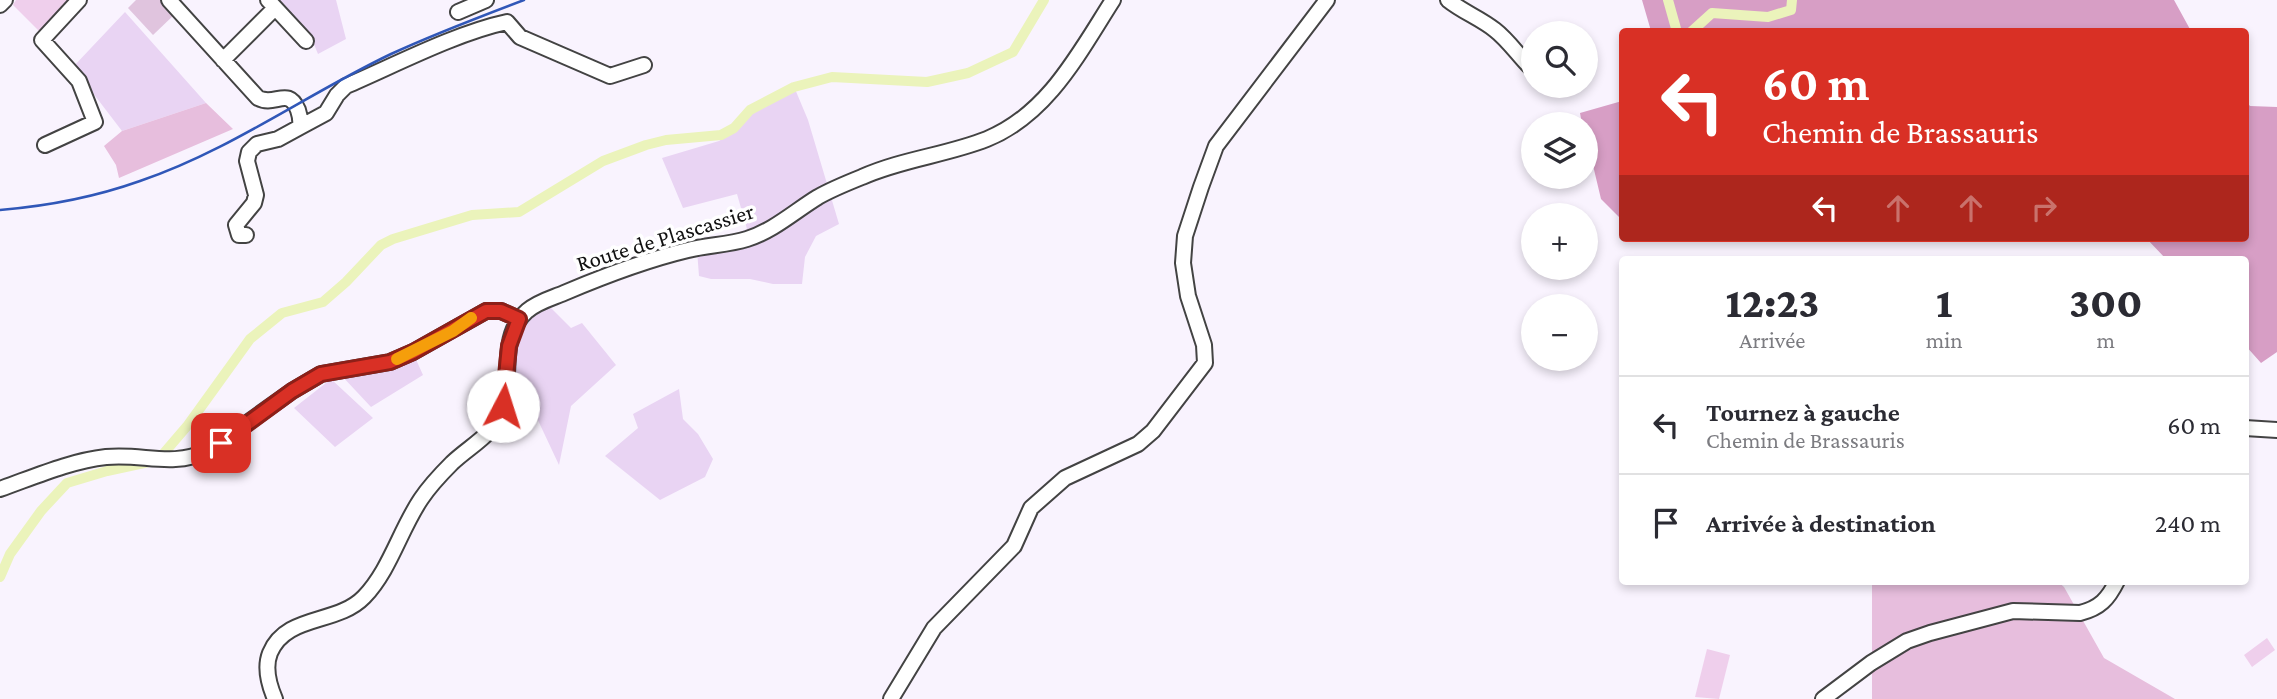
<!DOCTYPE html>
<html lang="fr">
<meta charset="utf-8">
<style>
body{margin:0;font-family:"Crimson Pro",serif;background:#f2f2f3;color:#2b2b33;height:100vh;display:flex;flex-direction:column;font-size:26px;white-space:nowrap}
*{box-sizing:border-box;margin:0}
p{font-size:23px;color:#7c7c81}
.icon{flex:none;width:38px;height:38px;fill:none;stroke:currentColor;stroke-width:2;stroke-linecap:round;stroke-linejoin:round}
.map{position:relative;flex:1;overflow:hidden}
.details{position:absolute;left:1619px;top:256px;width:630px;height:329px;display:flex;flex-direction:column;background:#fff;border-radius:7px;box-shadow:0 4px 10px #0003}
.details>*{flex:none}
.hud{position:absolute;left:1619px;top:28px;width:630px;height:214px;border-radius:7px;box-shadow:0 4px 10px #0003;background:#d93025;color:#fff;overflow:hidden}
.controls{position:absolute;left:1521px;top:21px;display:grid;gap:14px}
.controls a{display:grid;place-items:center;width:77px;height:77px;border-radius:50%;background:#fff;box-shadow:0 4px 10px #0003;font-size:35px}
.pin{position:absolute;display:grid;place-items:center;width:60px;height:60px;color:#fff;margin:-30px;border-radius:14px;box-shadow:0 4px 10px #0006}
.me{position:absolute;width:77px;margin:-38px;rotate:5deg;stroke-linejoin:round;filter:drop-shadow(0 0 5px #0008)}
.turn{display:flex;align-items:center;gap:24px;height:147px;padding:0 28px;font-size:32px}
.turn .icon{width:91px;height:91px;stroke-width:2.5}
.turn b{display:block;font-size:49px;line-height:60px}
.lanes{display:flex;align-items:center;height:66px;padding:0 28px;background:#0003;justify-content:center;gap:35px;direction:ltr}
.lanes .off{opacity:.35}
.eta{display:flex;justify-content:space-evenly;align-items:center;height:119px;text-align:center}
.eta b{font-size:42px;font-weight:800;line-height:49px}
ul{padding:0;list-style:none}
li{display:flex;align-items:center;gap:21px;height:98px;padding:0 28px;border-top:2px solid #e1e1e2}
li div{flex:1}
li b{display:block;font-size:26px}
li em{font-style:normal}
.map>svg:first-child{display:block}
.farmland{fill:#e9d4f3}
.green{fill:#e7bedd}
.forest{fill:#d79ec5}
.cemetery{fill:#e0c4de}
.pitch{fill:#efcfec}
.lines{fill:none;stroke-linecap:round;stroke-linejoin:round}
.canal{stroke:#ebf3bb;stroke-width:10}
.minor-casing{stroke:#434343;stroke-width:18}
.minor{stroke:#fff;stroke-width:14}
.rail{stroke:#3057b8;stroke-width:2.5}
.route-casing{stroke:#8d1f18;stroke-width:18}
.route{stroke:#d93025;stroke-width:12}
.slow{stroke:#f59e0b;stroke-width:12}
.labels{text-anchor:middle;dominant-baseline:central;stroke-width:7;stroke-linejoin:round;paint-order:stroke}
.street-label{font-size:23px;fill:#101010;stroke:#fff}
</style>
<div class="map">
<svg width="2277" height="699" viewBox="0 0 2277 699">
<rect width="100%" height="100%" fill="#f9f3fe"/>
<path class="farmland" d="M274 0H336L346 39 318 54 313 42Z
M125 12 206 103 122 131 73 67Z
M795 89 808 120 839 224 816 236 805 257 802 284H773L750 279H711L699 276 697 250 747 229 737 194 683 208 662 158 719 141 737 130 751 111Z
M544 301 571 328 582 323 616 365 571 406 559 465 528 399 505 393 519 319Z
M414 355 423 375 371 407 341 375Z
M331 379 373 418 335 447 294 408Z
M679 389 683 419 698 434 713 459 705 477 660 500 605 456 638 428 633 414Z"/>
<path class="green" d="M206 103 233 129 119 178 116 165 104 146 122 131Z
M1872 581H2057L2064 587 2104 658 2175 699H1872Z"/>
<path class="forest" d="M1642 0H2174L2191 31 1730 32 1724 30 1723 32 1651 31Z
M2245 100 2250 106 2277 107V352L2261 363 2245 345V259H2166L2146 238H2245Z
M1622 101V220L1601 199 1586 136V124H1582L1580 113Z"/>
<path class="cemetery" d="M136 0H165L176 13 153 35 128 8Z"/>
<path class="pitch" d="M16 0H71L41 33 13 5Z
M2267 638 2275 650 2252 667 2244 655Z
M1707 649 1730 655 1719 699 1695 697Z"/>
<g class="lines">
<path class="canal" d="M1668 0 1677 32
M1691 32 1712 13 1768 17 1791 10 1792 0
M0 577 10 554 41 511 67 483 107 471 158 460 188 425 250 339 282 313 323 302 346 282 381 245 393 239 472 215 519 212 603 161 646 145 666 140 721 135 734 128 750 110 794 87 832 77 927 82 968 73 1013 52 1044 0"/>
<g class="minor-casing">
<path id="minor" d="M169 0 258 98C275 107 288 86 298 110 300 116 301 121 300 127L278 139 257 144 249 152 247 161 256 195 254 203 236 225 239 235H246
M268 0 306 41
M1448 0C1463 12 1480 18 1495 30 1508 40 1518 55 1530 67
M0 5 5 0
M458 12 486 0
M223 60 275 8
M300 127 326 113 337 95 346 86C395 65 456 33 507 22L520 37 610 76 644 65
M45 145 95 122 79 81 42 40 79 0
M2245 428 2277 430
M0 489C34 477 70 461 106 457 144 453 170 468 208 451L292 391 321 374 390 362 413 352 486 311H501L519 319
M275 699C269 685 264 668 270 653 286 614 337 625 364 597 390 570 400 530 421 499 429 487 441 474 452 463 472 444 495 435 503 407 512 377 499 335 527 311 537 302 552 298 564 293 604 276 646 260 688 250 707 245 728 245 747 239 773 231 795 211 818 197 832 189 847 183 862 177 902 159 947 155 987 139 1048 114 1079 53 1113 0
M891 699 934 628 1014 546 1031 508 1065 478 1138 444 1153 431 1205 363 1204 345 1188 296 1183 263 1185 236 1201 187 1216 146 1327 0
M1823 699 1871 663 1907 641 1930 633 2013 611 2080 613C2100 608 2108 599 2117 581"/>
</g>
<use href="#minor" class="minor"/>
<path class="rail" d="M0 210C48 206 95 197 140 181 229 151 307 94 391 54 434 34 479 17 524 0"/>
</g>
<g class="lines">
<g class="route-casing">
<path id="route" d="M221 443 292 391 321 374 390 362 413 352 486 311H501L519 319 509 346 503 406"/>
</g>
<use href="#route" class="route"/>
<path class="slow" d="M397 359 453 331 471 318"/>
</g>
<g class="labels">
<g class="street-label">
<text transform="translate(665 237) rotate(-17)">Route de Plascassier</text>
</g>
</g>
</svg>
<div class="controls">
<a><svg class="icon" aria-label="search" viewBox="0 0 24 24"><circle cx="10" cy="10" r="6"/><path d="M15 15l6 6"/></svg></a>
<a><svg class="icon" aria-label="layers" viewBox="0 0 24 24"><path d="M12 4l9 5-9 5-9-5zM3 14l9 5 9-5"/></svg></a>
<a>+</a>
<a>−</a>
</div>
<div class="pin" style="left:221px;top:443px;background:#d93025"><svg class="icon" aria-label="arrive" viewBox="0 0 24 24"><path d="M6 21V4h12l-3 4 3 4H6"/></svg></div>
<svg class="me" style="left:503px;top:406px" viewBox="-20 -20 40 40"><circle r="19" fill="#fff"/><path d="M0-13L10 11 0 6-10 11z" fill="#d93025"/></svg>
<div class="hud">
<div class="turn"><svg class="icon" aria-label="left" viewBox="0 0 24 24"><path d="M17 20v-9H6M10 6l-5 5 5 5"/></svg><div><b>60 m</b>Chemin de Brassauris</div></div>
<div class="lanes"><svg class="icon" aria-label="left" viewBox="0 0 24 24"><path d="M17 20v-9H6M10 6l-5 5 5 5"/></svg><svg class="icon off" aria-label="ahead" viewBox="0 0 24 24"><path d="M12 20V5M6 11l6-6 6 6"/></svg><svg class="icon off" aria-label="ahead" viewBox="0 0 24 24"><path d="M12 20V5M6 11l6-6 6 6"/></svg><svg class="icon off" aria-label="right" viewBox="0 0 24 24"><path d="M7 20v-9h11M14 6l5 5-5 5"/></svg></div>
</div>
<section class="details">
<div class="eta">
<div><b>12:23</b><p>Arrivée</p></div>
<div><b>1</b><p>min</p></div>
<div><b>300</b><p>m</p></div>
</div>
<ul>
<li><svg class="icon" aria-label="left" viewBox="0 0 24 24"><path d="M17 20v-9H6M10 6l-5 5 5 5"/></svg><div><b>Tournez à gauche</b><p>Chemin de Brassauris</p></div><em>60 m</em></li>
<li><svg class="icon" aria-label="arrive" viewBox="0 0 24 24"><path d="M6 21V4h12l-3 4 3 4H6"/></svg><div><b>Arrivée à destination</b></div><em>240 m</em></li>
</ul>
</section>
</div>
